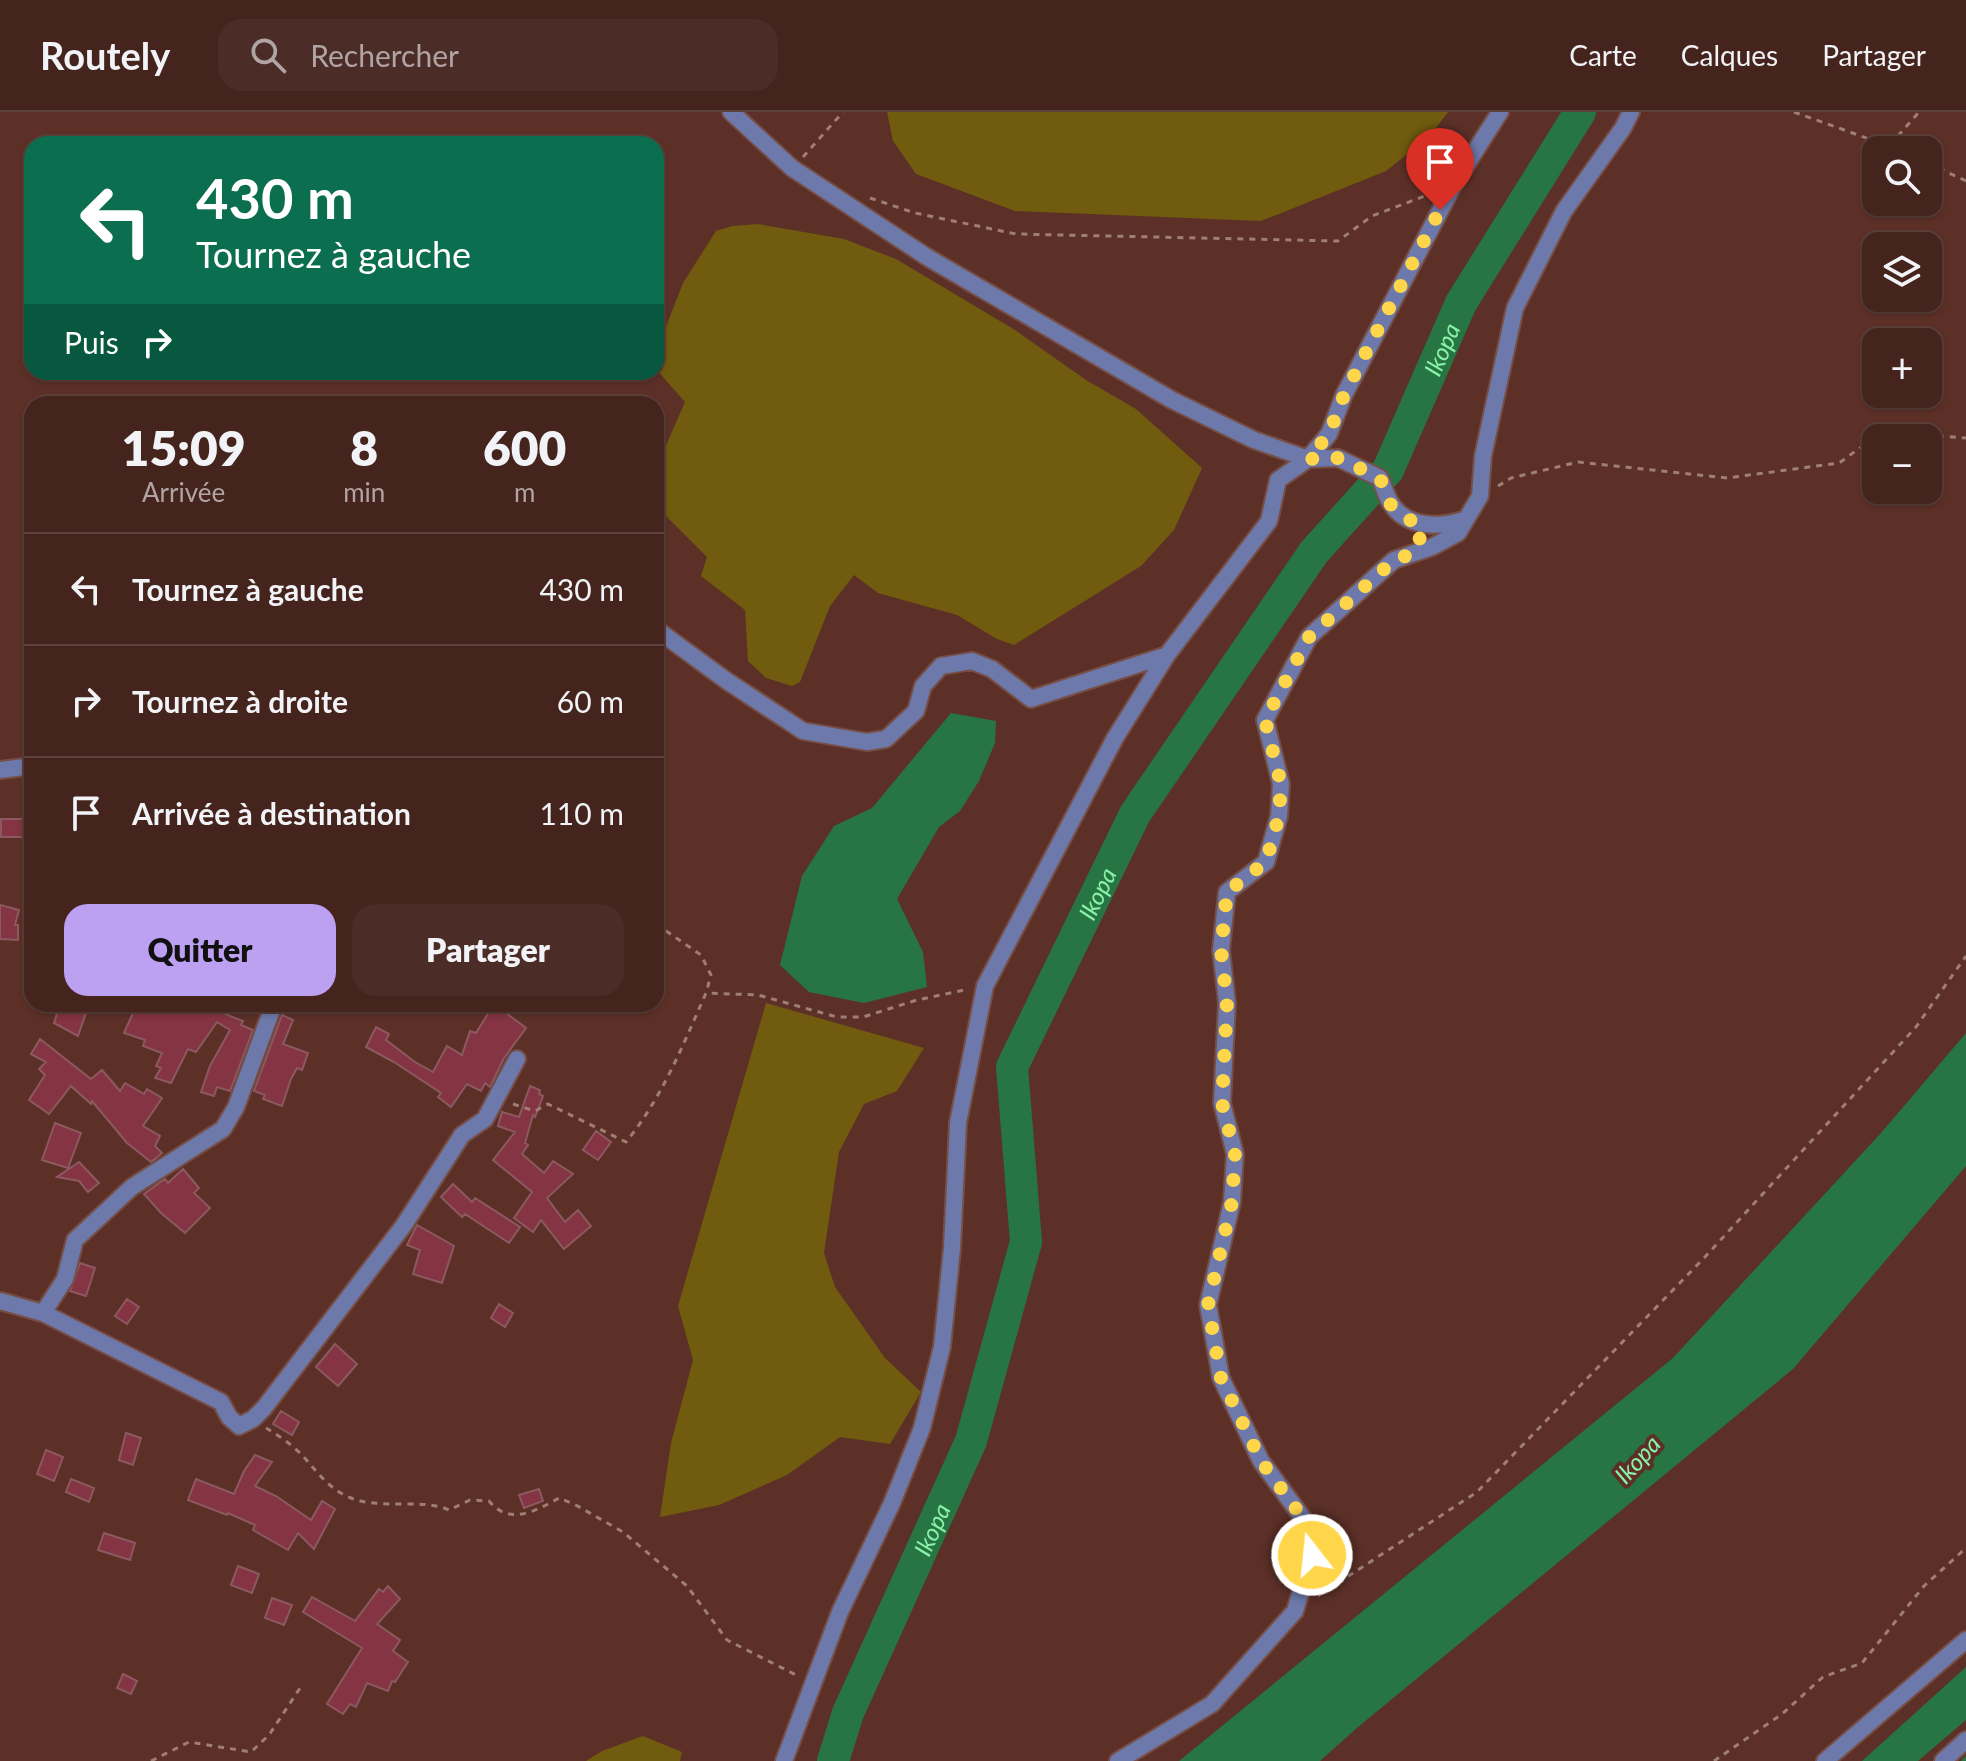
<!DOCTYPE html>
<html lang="fr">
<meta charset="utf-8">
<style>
body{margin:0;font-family:Lato,sans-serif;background:#4c2c26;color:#f1f3f6;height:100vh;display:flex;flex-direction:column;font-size:30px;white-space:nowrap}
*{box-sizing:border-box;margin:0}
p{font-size:26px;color:#b0a4a4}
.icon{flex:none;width:44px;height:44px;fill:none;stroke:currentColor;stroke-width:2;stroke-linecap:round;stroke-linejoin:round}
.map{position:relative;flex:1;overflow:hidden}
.details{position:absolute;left:24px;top:284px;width:640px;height:616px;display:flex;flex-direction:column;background:#45241d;border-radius:24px;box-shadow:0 2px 6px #0004,0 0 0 2px #5d413b}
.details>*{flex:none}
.top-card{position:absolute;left:24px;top:24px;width:640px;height:244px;border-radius:24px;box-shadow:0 2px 6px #0004,0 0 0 2px #5d413b;background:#0b6e4f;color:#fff;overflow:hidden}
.buttons{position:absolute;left:1862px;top:24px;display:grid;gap:16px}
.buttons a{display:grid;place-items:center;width:80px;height:80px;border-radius:16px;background:#45241d;box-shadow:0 2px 6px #0004,0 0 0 2px #5d413b;font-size:40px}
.pin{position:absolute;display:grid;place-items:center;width:68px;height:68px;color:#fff;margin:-82px -34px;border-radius:50% 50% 50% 0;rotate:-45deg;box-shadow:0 0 8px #0007}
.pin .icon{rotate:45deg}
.me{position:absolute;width:88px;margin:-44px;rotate:344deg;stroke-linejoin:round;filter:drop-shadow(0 0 6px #0008)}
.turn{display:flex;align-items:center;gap:28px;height:168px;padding:0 40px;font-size:36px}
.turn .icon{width:104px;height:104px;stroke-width:2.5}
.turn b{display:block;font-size:56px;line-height:68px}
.then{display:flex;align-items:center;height:76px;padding:0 40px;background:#0003;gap:16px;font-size:30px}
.eta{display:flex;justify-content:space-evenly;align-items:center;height:136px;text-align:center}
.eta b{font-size:48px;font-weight:800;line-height:56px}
.button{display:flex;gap:16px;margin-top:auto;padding:16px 40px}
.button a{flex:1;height:92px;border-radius:24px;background:#bca0f2;color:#111;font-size:32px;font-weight:800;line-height:92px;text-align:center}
.button a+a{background:#4c2c26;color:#f1f3f6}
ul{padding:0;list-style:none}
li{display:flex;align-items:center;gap:24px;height:112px;padding:0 40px;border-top:2px solid #5d413b}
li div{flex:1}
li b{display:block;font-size:30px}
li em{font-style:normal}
header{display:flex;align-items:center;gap:48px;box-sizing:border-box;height:112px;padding:0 40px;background:#45241d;border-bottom:2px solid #5d413b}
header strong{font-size:38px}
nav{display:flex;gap:44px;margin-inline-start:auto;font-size:28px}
.search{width:560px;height:72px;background:#4c2c26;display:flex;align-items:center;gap:20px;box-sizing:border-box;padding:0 28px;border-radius:24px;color:#b0a4a4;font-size:30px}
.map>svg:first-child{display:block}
.green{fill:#705b0f}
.water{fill:#267543}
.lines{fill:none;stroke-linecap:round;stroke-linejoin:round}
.stream{stroke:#267543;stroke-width:5}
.river{stroke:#267543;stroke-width:32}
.building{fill:#843443;stroke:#8b595f;stroke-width:2}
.minor-casing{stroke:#764e46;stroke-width:20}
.path{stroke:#9f7e77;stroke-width:3;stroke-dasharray:6 6;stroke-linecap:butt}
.minor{stroke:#6c79aa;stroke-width:16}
.route{stroke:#ffd54a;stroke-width:14;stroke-dasharray:0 25.2}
.labels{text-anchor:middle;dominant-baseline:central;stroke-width:8;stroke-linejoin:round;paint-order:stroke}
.water-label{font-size:24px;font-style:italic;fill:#8bf2a9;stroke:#5c3027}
</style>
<header>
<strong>Routely</strong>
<div class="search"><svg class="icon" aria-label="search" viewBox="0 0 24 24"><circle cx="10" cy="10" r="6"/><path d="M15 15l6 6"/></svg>Rechercher</div>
<nav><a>Carte</a><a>Calques</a><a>Partager</a></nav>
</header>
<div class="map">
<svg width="1966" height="1649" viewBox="0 0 1966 1649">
<rect width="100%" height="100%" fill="#5c3027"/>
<path class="green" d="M887 0H1448L1430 24 1386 59 1261 109 1015 99 916 62 893 29Z
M758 112 844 127 896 147 1015 218 1086 268 1136 297 1202 356 1174 418 1141 454 1014 533 997 527 957 503 878 481 854 463 830 494 800 570 792 574 766 566 748 549 745 498 701 464 707 445 664 402 656 400V345L664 338 685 290 656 257V240L683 171 716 119 732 114Z
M766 891 924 936 897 979 864 992 839 1040 824 1141 835 1175 885 1246 921 1280 890 1332 840 1325 787 1363 719 1393 660 1405 671 1331 693 1248 678 1194Z
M643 1624 682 1640 680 1649H586L602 1639Z"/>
<path class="water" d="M951 601 996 609 995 631 979 669 960 699 939 715 897 787 923 840 927 875 864 891 809 880 780 853 802 764 834 714 872 696Z
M1966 921V1054L1793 1257 1358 1615 1320 1649H1179L1673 1246 1881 1021Z
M1966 1555V1608L1918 1649H1862Z"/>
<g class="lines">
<path class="stream" d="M1964 1649 1966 1647"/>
<path class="river" id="s1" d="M833 1649 848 1601 971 1329 1026 1130 1012 955 1135 702 1314 440 1388 358 1461 191 1580 0"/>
</g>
<path class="building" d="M1 707H23L24 725H1Z
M0 793 19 798 15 813H18V828L0 827Z
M60 892H89L78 924 54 911Z
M137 892H208L207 895 243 909 241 913 253 918 230 979 217 975 214 984 201 980 210 954 230 918 217 910 196 940 188 937 171 971 155 966 161 956 156 954 162 941 143 934 145 928 124 921Z
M494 892 526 916 504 946 490 975 485 971 481 979 467 972 451 995 438 985 441 981 394 950 366 935 376 915 389 922 386 928 415 950 433 960 447 934 462 943 470 919 476 921Z
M282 903 293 908 283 932 308 941 302 958 297 956 291 967 282 994 263 987 265 983 254 979Z
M40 927 91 967 102 958 120 979 125 971 144 982 147 977 162 986 143 1014 160 1024 155 1034 162 1041 156 1046 151 1050 127 1031 92 989 91 992 71 974 49 1002 29 988 45 963 39 957 46 950 31 942Z
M530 974 540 978 539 982 543 984 535 1005 533 1003 525 1031 528 1033 522 1042 544 1061 553 1049 573 1062 547 1086 565 1110 578 1098 591 1114 564 1137 541 1108 533 1120 514 1106 532 1080 493 1048 515 1020 498 1014 502 1000 519 1005Z
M55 1011 81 1021 68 1056 42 1048Z
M596 1019 611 1030 598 1048 583 1038Z
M79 1050 99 1071 88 1080 79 1069 57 1065Z
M183 1057 199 1076 194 1081 210 1096 185 1121 161 1101 144 1082 165 1067 168 1071Z
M453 1072 472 1090 475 1086 520 1115 509 1131 465 1102 462 1105 441 1085Z
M417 1113 454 1134 442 1171 413 1162 420 1138 407 1133Z
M80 1151 95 1156 86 1184 70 1179Z
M127 1187 139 1195 127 1212 115 1204Z
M499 1192 513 1201 505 1215 491 1206Z
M335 1232 357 1252 338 1274 316 1255Z
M281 1299 299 1310 292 1323 273 1312Z
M126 1321 141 1326 133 1353 119 1348Z
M46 1338 63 1345 54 1369 37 1362Z
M255 1343 272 1350 255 1374 276 1384 311 1408 322 1389 335 1397 314 1437 298 1421 288 1438 253 1418 255 1413 228 1401 227 1403 188 1388 196 1367 234 1382 244 1359Z
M71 1367 94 1376 89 1390 66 1380Z
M539 1377 543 1389 524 1396 519 1383Z
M104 1421 135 1431 130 1448 98 1438Z
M238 1454 259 1462 252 1481 231 1473Z
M388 1474 400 1487 377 1512 400 1528 393 1539 408 1550 395 1570 392 1569 388 1579 367 1571 356 1595 350 1592 343 1602 327 1592 362 1536 303 1500 312 1485 355 1509 379 1477 383 1480Z
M272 1486 292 1493 284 1513 265 1506Z
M123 1562 137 1569 131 1582 117 1576Z"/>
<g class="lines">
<g class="minor-casing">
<path id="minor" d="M731 0 792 56 927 145 1172 288 1254 328 1308 347 1338 346 1380 366C1383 373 1386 383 1390 390 1406 417 1441 416 1466 407
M656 517 727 569 803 619 867 630 886 627 916 599 923 574 941 554 972 549 992 557 1031 587 1167 543
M0 658 32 654
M0 1189 43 1201 221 1290 229 1305 239 1314 253 1307 264 1296 404 1113 462 1023 485 1007 517 947
M43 1201 65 1167 75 1128 132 1075 223 1017 236 995 274 892
M784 1649 840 1500 892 1391 922 1316 942 1235 952 1136 958 1011 985 874 1115 626 1167 543 1269 409 1278 368 1308 347 1329 322 1344 283 1453 74 1500 0
M1118 1649 1212 1592 1295 1499 1312 1443 1305 1409 1261 1349 1221 1266 1208 1193 1232 1090 1235 1042 1222 991 1227 891 1221 838 1227 780 1266 750 1279 704 1281 672 1265 608 1309 525 1394 448 1432 435 1458 421 1480 384 1483 344 1515 196 1564 99 1623 16 1631 0
M1825 1649 1966 1528
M1943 1649 1966 1628"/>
</g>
<path class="path" d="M1794 0 1900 38
M1890 33 1919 0
M803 45 843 0
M1928 51 1966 69
M870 86 915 101 1016 122 1338 129 1372 104 1430 82
M1498 374 1511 366 1578 350 1727 366 1839 351 1882 320 1966 326
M656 812 701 843 711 863 706 881
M513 992 535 999 548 992 626 1030C662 986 683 933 706 881L758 883 837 905H863L917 888 969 877
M266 1316C278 1323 291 1332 301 1342 317 1359 328 1377 351 1386 381 1398 424 1386 449 1398L470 1388 489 1389C509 1414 536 1399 559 1386L574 1392 623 1420 687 1474 727 1528 798 1564
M1318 1484 1477 1380 1704 1146 1916 915 1966 844
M151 1649 189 1630 251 1640 269 1623 302 1573
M1714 1649 1782 1602 1823 1565 1862 1551 1924 1474 1966 1436"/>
<use href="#minor" class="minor"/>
</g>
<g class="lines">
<path class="route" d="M1312 1443 1305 1409 1261 1349 1221 1266 1208 1193 1232 1090 1235 1042 1222 991 1227 891 1221 838 1227 780 1266 750 1279 704 1281 672 1265 608 1309 525 1394 448 1414 441 1423 418 1391 393 1380 366 1338 346 1308 347 1329 322 1344 283 1440 98"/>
</g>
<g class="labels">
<g class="water-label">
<text stroke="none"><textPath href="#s1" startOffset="1572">Ikopa</textPath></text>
<text stroke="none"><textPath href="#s1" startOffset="924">Ikopa</textPath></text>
<text transform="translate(1637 1347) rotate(-48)">Ikopa</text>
<text stroke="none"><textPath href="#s1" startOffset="252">Ikopa</textPath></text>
</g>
</g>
</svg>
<div class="buttons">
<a><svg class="icon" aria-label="search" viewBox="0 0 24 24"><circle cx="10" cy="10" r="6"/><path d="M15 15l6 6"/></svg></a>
<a><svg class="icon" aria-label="layers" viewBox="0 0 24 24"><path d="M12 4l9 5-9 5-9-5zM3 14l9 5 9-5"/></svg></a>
<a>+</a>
<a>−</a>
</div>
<div class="pin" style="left:1440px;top:98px;background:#d93025"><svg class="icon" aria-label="arrive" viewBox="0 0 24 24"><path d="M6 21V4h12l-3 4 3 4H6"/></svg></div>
<svg class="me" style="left:1312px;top:1443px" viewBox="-20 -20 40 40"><circle r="17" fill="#ffd54a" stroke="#fff" stroke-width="3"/><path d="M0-11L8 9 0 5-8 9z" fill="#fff"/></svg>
<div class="top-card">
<div class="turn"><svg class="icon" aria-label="left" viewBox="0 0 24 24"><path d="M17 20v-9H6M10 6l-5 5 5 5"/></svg><div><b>430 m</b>Tournez à gauche</div></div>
<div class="then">Puis<svg class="icon" aria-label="right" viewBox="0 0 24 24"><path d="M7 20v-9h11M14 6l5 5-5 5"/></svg></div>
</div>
<section class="details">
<div class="eta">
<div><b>15:09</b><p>Arrivée</p></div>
<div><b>8</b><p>min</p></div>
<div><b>600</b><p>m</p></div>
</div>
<ul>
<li><svg class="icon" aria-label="left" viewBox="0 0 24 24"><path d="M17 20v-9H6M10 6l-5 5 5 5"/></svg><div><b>Tournez à gauche</b></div><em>430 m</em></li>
<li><svg class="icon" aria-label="right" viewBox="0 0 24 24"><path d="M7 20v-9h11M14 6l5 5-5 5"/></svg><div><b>Tournez à droite</b></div><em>60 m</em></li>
<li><svg class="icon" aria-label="arrive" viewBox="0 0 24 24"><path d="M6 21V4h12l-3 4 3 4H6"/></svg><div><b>Arrivée à destination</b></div><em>110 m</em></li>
</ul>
<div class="button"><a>Quitter</a><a>Partager</a></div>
</section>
</div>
